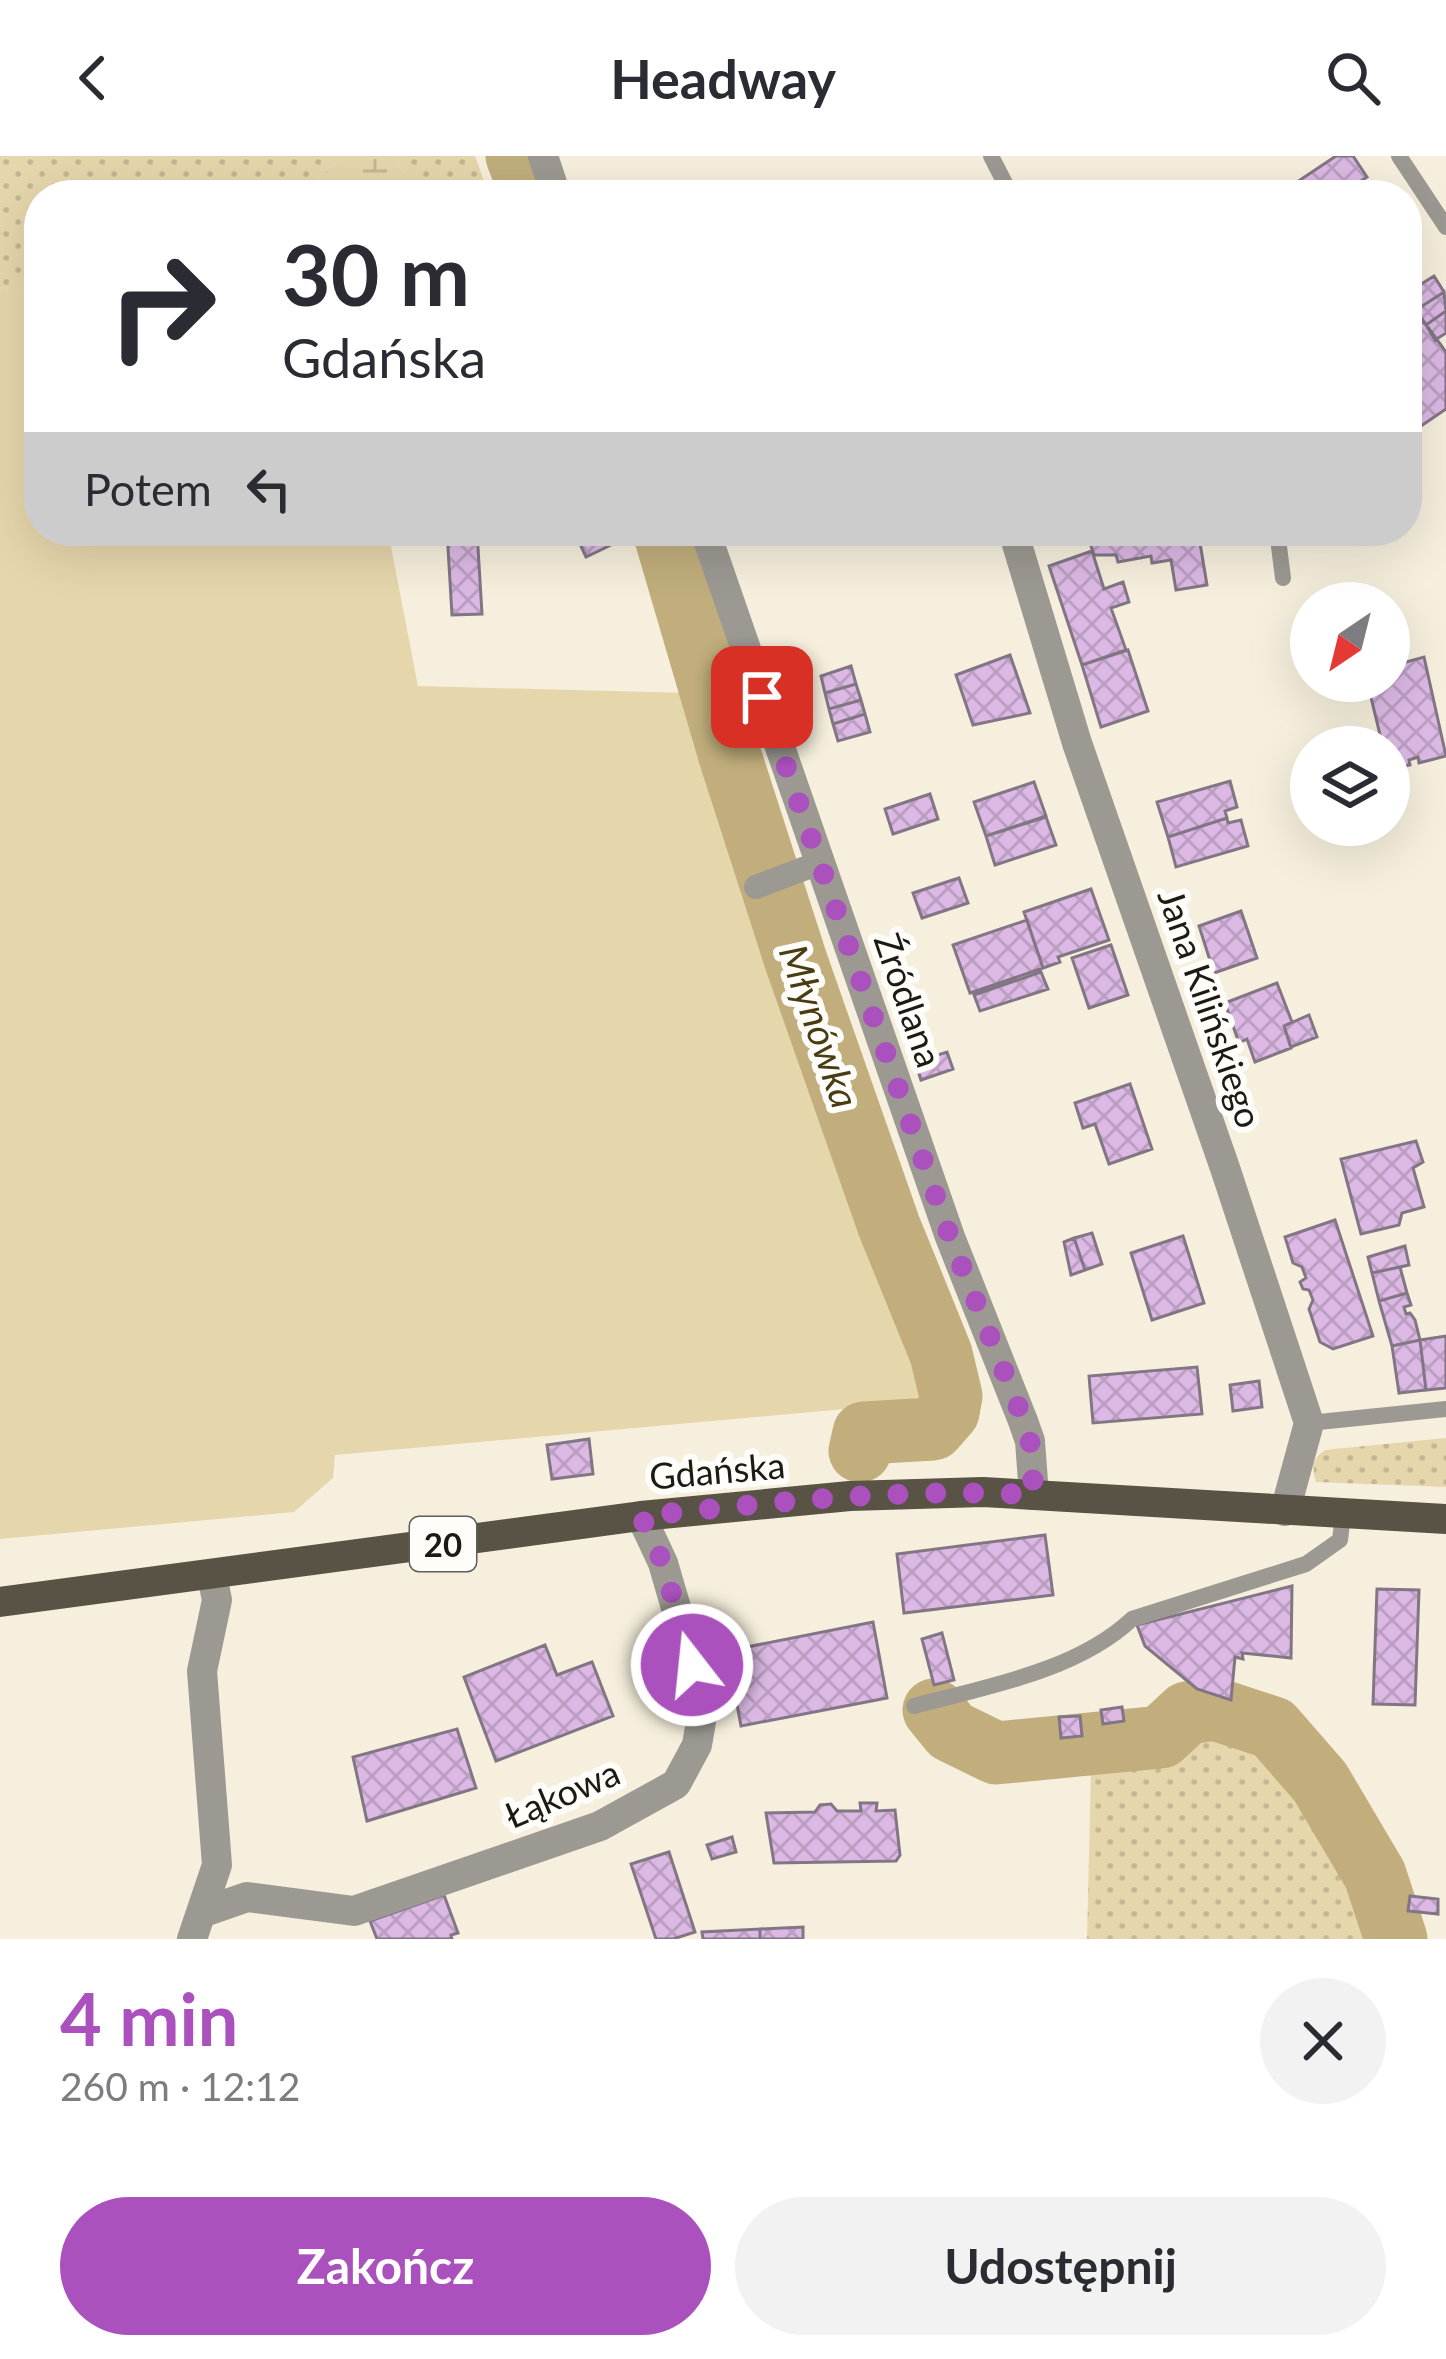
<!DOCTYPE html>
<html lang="pl">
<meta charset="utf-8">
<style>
body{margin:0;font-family:Lato,sans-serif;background:#f2f2f3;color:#2b2b33;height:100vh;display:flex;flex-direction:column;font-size:45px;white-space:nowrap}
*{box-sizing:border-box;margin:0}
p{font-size:39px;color:#7c7c81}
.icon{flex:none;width:66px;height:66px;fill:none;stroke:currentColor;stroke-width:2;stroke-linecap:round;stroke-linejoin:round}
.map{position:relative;height:1783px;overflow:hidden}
.drawer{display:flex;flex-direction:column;background:#fff;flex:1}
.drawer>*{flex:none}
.banner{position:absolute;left:24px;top:24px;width:1398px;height:366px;border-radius:48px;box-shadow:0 12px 48px #0002;background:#fff;color:#2b2b33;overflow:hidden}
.needle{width:78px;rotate:215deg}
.fabs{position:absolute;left:1290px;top:426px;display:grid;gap:24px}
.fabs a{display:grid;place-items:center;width:120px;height:120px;border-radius:50%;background:#fff;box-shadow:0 12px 48px #0002;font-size:60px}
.pin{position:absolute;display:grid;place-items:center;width:102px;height:102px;color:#fff;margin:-51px;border-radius:24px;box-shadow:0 6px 18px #0006}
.me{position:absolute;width:132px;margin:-66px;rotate:344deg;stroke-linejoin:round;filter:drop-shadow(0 0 9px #0008)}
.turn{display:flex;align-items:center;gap:42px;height:252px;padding:0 60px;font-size:54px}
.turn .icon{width:156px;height:156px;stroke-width:2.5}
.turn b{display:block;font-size:84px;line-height:102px}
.then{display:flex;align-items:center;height:114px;padding:0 60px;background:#0003;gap:24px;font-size:45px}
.round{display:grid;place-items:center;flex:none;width:126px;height:126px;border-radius:63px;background:#f2f2f3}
.headline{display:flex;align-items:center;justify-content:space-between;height:204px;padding:0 60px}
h1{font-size:72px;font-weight:700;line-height:90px;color:#aa51be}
.button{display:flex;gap:24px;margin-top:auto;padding:24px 60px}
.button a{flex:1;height:138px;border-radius:72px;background:#aa51be;color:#fff;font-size:48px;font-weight:700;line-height:138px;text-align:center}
.button a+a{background:#f2f2f3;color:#2b2b33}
header{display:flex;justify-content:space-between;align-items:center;height:156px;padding:0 60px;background:#fff;font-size:54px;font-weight:700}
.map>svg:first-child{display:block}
.grass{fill:url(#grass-dots)}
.wetland{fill:url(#wetland-marsh)}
.garden{fill:#e6d6ac}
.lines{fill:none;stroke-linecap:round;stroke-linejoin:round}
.river{stroke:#c1ae7c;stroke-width:63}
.building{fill:url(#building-cross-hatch);stroke:#827685;stroke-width:3}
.service{stroke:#9c9992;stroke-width:16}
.pedestrian{stroke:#9c9992;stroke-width:24}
.minor{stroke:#9c9992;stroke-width:30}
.primary{stroke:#595346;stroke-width:30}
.route{stroke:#aa51be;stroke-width:21;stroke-dasharray:0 37.8}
.labels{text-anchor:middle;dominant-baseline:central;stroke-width:12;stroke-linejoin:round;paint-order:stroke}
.shield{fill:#fefdf9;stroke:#605e58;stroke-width:3}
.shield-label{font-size:33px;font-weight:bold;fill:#1c1a13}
.street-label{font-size:36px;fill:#1c1a13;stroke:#fefdf9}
.water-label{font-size:39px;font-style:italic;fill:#493b12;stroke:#fefdf9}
</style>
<header><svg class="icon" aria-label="back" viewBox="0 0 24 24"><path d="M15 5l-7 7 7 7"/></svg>Headway<svg class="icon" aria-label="search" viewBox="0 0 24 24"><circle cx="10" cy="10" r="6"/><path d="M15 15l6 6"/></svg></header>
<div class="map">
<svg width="1446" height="1783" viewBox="0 0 1446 1783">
<defs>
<pattern id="grass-dots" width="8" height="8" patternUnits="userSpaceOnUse" patternTransform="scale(3)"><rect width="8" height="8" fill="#e6d6ac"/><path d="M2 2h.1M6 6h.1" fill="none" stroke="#c5b793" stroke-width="1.8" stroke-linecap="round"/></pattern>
<pattern id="wetland-marsh" width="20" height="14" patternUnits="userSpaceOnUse" patternTransform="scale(3)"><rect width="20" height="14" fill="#e6d6ac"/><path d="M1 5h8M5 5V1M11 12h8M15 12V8" fill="none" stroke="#c5b793"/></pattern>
<pattern id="building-cross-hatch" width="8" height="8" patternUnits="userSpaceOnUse" patternTransform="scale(3)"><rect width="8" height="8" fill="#dcb9e4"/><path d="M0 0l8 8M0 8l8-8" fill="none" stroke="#bc9ec3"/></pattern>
</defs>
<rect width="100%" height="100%" fill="#f6efdd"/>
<path class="grass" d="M0 0H344L298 39H39V139L0 131Z
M390 0H475L489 39H425Z
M1446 1282V1331L1316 1326C1312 1311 1311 1304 1325 1294Z
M1198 1576 1261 1591 1335 1697 1369 1783H1087L1091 1612 1172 1599Z"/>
<path class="wetland" d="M344 0H390L425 39H298Z"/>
<path class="garden" d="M0 131 39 139V375H388L418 530 689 537 927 1225 923 1246 335 1299 333 1322 294 1356 0 1383Z"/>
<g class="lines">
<path class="river" d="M517 0 532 39
M664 375 730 600 796 805 889 1070 941 1198 951 1240 948 1256 933 1273 864 1277 860 1295
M934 1554 951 1575 996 1597 1161 1581 1187 1557 1215 1553 1273 1572 1320 1626 1375 1719 1396 1783"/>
</g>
<path class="building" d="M1336 0H1353L1367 21 1347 34 1351 39H1286L1299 31 1297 26Z
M1434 120 1444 136 1413 156 1407 137Z
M1444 136 1446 155 1426 169 1413 156Z
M1446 155V177L1435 184 1426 169Z
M1422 163 1446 196V253L1421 270 1407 253V172Z
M447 375H477L482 458 452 459Z
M574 375H640L586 401Z
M1086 375H1198L1207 429 1176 434 1171 404 1152 407 1151 400 1118 406 1116 399H1094Z
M1092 395 1104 433 1123 426 1129 446 1111 452 1126 494 1082 509 1049 410Z
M1128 494 1148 555 1101 571 1082 509Z
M1010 499 1030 557 973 569 956 519Z
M1424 501 1446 600 1419 607 1418 601 1409 604 1410 609 1389 614V591H1383L1367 525H1389V516L1397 514 1395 509Z
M851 510 856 528 825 537 821 520Z
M856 528 861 544 829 553 825 537Z
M861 544 865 558 833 568 829 553Z
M865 558 870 576 838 585 833 568Z
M1230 625 1237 651 1225 655 1227 662 1168 681 1157 646Z
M1034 626 1046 660 986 680 974 646Z
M930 638 938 663 893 678 885 653Z
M1046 661 1056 689 995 709 986 680Z
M1227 662 1228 667 1241 664 1248 690 1176 711 1168 681Z
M959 722 968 747 922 762 913 737Z
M1091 733 1109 784 1058 801 1060 806 1043 812 1024 756Z
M1241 755 1257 802 1214 817 1199 770Z
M1027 764 1043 812 970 837 953 789Z
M1111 789 1128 839 1089 852 1072 802Z
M1041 816 1048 833 980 855 974 839Z
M1277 827 1292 866 1284 870 1291 892 1255 906 1247 883 1239 887 1225 847Z
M1309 859 1317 881 1291 891 1284 870Z
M947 896 953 913 921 924 915 906Z
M1130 928 1152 993 1109 1008 1095 968 1083 972 1075 947Z
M1416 985 1423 1006 1413 1012 1424 1051 1402 1057 1399 1069 1361 1078 1341 1003Z
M1335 1064 1373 1180 1333 1193 1320 1186 1309 1153 1313 1144 1309 1134 1303 1133 1300 1126 1306 1122 1302 1111 1293 1107 1285 1081Z
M1092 1077 1102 1108 1085 1114 1074 1082Z
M1183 1080 1204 1147 1152 1164 1131 1097Z
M1074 1082 1085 1114 1071 1119 1064 1086Z
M1405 1090 1409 1109 1372 1117 1368 1101Z
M1400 1111 1407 1137 1379 1145 1372 1117Z
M1407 1137 1411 1149 1404 1151 1406 1158 1410 1157 1415 1164 1420 1184 1392 1190 1379 1145Z
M1446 1180V1232L1426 1234 1420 1184Z
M1420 1184 1426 1234 1399 1237 1392 1190Z
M1197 1211 1202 1258 1093 1267 1089 1220Z
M1259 1225 1262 1251 1233 1255 1230 1229Z
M589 1283 593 1318 552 1323 547 1289Z
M1045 1379 1053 1439 904 1457 897 1398Z
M1292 1430 1291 1502 1242 1497 1243 1503 1235 1501 1231 1544 1197 1533 1145 1490 1137 1469Z
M1377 1433 1419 1434 1415 1549 1373 1548Z
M873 1466 887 1542 741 1570 727 1495Z
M942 1477 954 1524 934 1529 922 1483Z
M545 1489 557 1519 592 1506 613 1560 496 1605 464 1521Z
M1122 1551 1124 1565 1103 1568 1101 1554Z
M1080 1560 1082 1580 1061 1582 1059 1561Z
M457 1573 476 1632 367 1665 353 1601Z
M860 1647H877L876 1655 895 1654 900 1699 896 1705 774 1707 766 1657 815 1656 820 1649 831 1648 837 1655H861Z
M732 1681 736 1696 712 1703 707 1689Z
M669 1696 695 1776 673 1783H656L631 1708Z
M444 1739 458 1777 451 1779 452 1783H377L370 1765Z
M1410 1740 1438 1743V1758L1408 1755Z
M803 1771V1783H760V1773Z
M760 1773V1783H703L702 1776Z"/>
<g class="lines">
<path class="service" d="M991 0 1011 39
M1399 0 1446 71
M1277 375 1283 422
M1309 1267 1446 1253
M914 1550C985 1531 1077 1515 1132 1463L1306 1408 1340 1384 1343 1359"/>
<path class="pedestrian" d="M756 731 819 707"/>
<path class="minor" d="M543 0 556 39
M705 375 950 1081 1023 1265 1030 1285 1034 1339
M1013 375 1077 587 1225 1012 1309 1267 1285 1355
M201 1757 247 1741 354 1755 600 1670 676 1628 697 1589 704 1548 663 1407 641 1360
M192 1783 217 1709 202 1515 217 1444 212 1420"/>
<path class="primary" d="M0 1446 641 1360 850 1340 983 1336 1446 1363"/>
</g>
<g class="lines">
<path class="route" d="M692 1509 663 1407 641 1360C771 1347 902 1331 1034 1339L1030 1285 1024 1265 950 1081 762 541"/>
</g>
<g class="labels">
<rect class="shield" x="410" y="1361" width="66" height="54" rx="9"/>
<g class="shield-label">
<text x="443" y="1388">20</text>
</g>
<g class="street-label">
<text transform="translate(909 844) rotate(71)">Źródlana</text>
<text transform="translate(1211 852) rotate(71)">Jana Kilińskiego</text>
<text transform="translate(717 1314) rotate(-5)">Gdańska</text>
<text transform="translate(562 1637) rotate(-23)">Łąkowa</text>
</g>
<g class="water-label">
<text transform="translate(820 870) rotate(71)">Młynówka</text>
</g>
</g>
</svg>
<div class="fabs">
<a><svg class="needle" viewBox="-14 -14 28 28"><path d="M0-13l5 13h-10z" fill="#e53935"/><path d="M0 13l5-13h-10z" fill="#7c7c81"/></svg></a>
<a><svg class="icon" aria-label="layers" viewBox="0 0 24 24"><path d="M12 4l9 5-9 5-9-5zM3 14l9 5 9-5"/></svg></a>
</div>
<div class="pin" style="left:762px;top:541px;background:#d93025"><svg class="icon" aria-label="arrive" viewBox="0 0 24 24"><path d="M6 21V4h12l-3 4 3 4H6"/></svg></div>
<svg class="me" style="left:692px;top:1509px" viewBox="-20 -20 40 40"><circle r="17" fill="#aa51be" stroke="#fff" stroke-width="3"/><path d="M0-11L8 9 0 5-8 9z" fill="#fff"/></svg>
<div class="banner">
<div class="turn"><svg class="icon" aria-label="right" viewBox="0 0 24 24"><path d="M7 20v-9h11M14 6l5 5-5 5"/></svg><div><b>30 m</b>Gdańska</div></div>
<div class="then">Potem<svg class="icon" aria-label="left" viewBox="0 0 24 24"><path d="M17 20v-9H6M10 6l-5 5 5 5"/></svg></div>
</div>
</div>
<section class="drawer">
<div class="headline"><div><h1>4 min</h1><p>260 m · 12:12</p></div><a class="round"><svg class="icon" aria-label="close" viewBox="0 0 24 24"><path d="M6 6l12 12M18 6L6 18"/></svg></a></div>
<div class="button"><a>Zakończ</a><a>Udostępnij</a></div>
</section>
